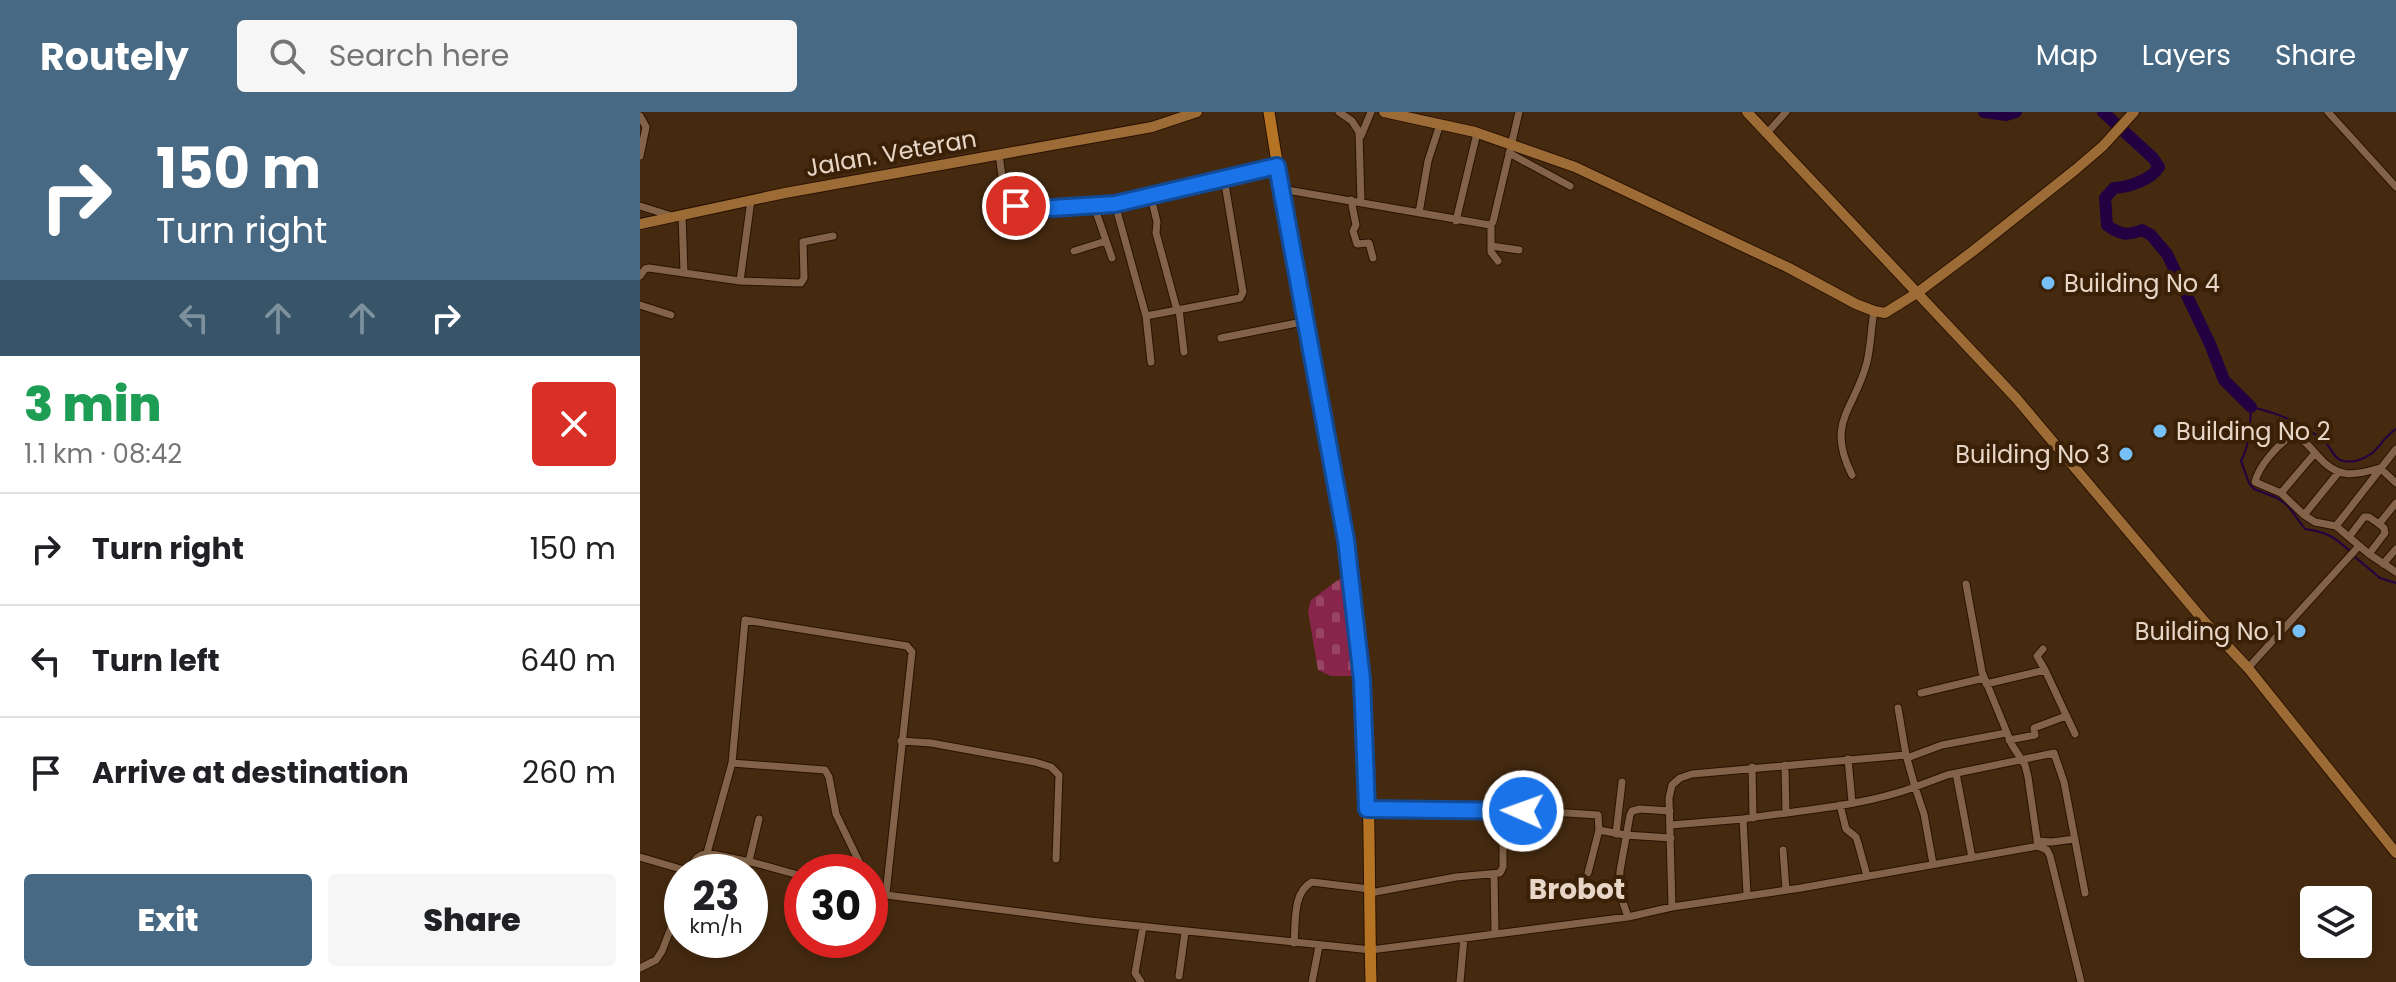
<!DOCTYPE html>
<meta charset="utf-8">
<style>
body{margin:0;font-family:Poppins,sans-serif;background:#f6f6f6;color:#202124;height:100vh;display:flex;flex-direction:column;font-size:30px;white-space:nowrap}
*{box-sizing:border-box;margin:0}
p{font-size:26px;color:#757577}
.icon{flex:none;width:44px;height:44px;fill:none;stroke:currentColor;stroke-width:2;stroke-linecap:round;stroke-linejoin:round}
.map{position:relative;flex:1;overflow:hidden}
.panel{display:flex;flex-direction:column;background:#fff;width:640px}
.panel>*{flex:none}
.guide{background:#476983;color:#fff;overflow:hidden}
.controls{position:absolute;left:1660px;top:774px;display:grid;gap:16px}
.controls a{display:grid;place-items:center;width:72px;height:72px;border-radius:8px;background:#fff;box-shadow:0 4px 12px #0003;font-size:40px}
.speed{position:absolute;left:24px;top:742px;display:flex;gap:16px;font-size:40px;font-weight:700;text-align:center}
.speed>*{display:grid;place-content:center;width:104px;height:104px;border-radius:50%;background:#fff;box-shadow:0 4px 12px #0003;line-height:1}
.speed small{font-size:20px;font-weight:400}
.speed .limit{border:12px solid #d22;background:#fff;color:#111}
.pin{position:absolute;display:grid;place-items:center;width:68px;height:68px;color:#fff;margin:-34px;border:4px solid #fff;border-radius:50%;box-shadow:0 2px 8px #0007}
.me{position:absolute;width:88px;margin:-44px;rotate:272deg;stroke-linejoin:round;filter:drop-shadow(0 0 6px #0008)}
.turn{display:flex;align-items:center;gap:28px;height:168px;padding:0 24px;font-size:36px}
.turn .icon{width:104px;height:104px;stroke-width:2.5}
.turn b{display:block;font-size:56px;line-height:68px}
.lanes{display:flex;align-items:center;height:76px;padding:0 24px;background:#0003;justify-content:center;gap:40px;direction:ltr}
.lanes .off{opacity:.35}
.round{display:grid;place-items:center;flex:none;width:84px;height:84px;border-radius:8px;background:#f6f6f6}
.summary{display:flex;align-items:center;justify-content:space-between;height:136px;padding:0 24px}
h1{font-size:48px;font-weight:800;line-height:60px;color:#1e9e55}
.primary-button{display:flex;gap:16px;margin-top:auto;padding:16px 24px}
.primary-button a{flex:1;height:92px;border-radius:8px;background:#476983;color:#fff;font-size:32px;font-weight:800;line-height:92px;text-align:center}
.primary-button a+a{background:#f6f6f6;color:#202124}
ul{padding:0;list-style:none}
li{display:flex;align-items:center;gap:24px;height:112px;padding:0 24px;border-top:2px solid #e0e0e0}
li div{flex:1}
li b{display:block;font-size:30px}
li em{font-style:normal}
header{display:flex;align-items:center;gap:48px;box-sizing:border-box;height:112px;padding:0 40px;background:#476983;color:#fff}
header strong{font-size:38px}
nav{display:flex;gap:44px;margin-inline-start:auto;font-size:28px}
.search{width:560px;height:72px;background:#f6f6f6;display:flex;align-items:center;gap:20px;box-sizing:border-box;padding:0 28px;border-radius:8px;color:#757577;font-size:30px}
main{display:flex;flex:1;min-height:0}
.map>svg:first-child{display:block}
.cemetery{fill:url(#cemetery-stones)}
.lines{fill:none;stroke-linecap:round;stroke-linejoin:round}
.stream{stroke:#230042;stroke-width:2}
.river{stroke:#230042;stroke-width:12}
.street-casing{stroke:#2a1200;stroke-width:9}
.secondary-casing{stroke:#2a1200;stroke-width:12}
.primary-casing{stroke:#2a1200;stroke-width:13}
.street{stroke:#826349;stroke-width:7}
.secondary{stroke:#9c6b36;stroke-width:10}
.primary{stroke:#b57324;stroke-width:11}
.route-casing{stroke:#114b97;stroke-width:20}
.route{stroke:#1a73e8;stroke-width:14}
.poi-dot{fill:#76c0f7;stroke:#3a2006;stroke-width:3}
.labels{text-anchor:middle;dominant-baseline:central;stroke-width:8;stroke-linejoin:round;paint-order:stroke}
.street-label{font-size:24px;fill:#e7d6c7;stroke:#3a2006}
.poi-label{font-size:24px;fill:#e7d6c7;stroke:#3a2006;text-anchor:start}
.quarter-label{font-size:28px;font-weight:bold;fill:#e7d6c7;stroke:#3a2006}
</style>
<header>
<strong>Routely</strong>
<div class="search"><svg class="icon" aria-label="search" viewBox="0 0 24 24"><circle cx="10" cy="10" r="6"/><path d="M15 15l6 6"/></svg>Search here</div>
<nav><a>Map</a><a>Layers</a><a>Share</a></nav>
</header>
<main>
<section class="panel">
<div class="guide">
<div class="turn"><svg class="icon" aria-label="right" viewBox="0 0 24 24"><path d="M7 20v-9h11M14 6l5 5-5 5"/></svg><div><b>150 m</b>Turn right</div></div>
<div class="lanes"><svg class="icon off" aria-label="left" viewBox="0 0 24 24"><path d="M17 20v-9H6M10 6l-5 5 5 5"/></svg><svg class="icon off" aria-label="ahead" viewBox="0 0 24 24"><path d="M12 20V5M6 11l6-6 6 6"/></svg><svg class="icon off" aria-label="ahead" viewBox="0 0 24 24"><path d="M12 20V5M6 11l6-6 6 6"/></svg><svg class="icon" aria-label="right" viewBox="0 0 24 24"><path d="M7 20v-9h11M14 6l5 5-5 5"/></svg></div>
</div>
<div class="summary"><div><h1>3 min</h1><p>1.1 km · 08:42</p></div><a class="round" style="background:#d93025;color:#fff"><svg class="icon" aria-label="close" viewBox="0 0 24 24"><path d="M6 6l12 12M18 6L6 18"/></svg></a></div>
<ul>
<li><svg class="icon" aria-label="right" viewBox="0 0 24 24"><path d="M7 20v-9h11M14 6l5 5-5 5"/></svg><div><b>Turn right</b></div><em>150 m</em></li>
<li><svg class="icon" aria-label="left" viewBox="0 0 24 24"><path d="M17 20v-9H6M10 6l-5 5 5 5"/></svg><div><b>Turn left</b></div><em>640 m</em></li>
<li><svg class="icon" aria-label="arrive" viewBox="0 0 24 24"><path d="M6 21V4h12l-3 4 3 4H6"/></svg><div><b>Arrive at destination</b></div><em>260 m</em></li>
</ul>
<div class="primary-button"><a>Exit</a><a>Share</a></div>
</section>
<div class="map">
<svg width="1756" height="870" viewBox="0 0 1756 870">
<defs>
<pattern id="cemetery-stones" width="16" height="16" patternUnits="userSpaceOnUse" patternTransform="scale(2)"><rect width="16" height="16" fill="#87264a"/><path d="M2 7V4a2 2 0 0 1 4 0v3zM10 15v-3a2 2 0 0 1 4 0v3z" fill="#984563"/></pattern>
</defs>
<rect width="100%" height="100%" fill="#452a10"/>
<path class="cemetery" d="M702 465 716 564H691L678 558 668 499 671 488Z"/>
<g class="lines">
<path class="stream" d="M1711 440C1694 425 1688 420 1665 417L1648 394 1637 386 1614 377 1609 371 1601 349C1610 332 1610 314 1611 295 1641 302 1660 310 1684 329 1690 334 1693 344 1700 348 1706 350 1713 350 1719 348 1741 340 1739 328 1756 317
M1715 445 1740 466 1756 471"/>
<path class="river" d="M1344 0 1366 3 1376 0
M1463 0 1513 46 1519 55C1511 68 1489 75 1474 76L1465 86 1467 113C1480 123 1487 124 1502 118L1511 123 1527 142 1570 232 1584 268 1611 295"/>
<g class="street-casing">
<path id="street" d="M699 0 712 9 719 20 721 90
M1688 0 1756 75
M0 4 6 15 0 44
M1127 21 1146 0
M721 24 731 0
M869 41 930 74
M359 42 363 72 374 85 376 94
M641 77 850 113 853 110 879 0
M511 85 517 110 516 121 537 198
M711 88 716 113 713 119 717 132 729 131 733 146
M475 92 506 204 600 186 603 180 584 66
M0 94 32 104
M369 94 412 96 475 92 637 54
M454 94 472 146
M779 101 788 49 800 12
M42 103 44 160
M816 109 837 21
M851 112V140L858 149
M851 134 879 138
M434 139 466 129
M0 164 5 157 9 156 100 169 111 88
M100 169 161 171 164 166 163 130 193 124
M0 193 31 203
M539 197 544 240
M506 204 511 250
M581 226 667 209
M1212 363C1185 309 1215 298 1227 250 1231 233 1231 216 1234 199
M1756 371 1740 356C1713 364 1697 367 1677 343 1669 334 1664 327 1652 323 1638 333 1619 353 1615 370L1641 381 1664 403 1675 410 1696 414 1729 442 1756 460
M1641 381 1675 341
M1664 403 1698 361
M1696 414 1756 337
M1709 425 1724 405H1729L1739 412 1756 391
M1729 442 1745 421 1744 416 1739 412
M1743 452 1756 437
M1326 472 1342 560 1372 633 1385 653 1388 665 1398 734
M1514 514C1533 536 1544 521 1564 509
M1403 537 1397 544 1405 558 1435 622
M1608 556 1719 434
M1346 572 1405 558
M1281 581 1344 566
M1258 596 1266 643
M1369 628 1395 623 1394 616 1426 604
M261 629 291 631 395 650 411 655 419 663 416 747
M1267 646 1302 633 1366 621
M1208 647 1212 690
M92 651 185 658 189 665 196 702 224 760
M1145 653 1146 701
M1112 655 1113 706
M1316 661 1332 746
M1200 693 1206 717 1216 725 1218 731 1227 764
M727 697H863L958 703 959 718 948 761
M1031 713 1103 707
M959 718 985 723 1031 726
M976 722 982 670
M1397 729 1412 730 1435 727
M1143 738 1146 778
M67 741 92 651 105 508 267 534 272 540 246 782
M0 745 51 760
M109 749 119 707
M51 760C53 749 56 744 67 741L115 751 162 764
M854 762 855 822
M230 781 450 809 731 838 988 805 1032 795 1161 776 1398 734 1407 738 1410 744 1441 870
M730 781 816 765 860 761 863 755V697
M1107 782 1103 707C1160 698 1220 695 1275 675L1284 702 1293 752
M1032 795 1029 686 1032 673 1040 666 1052 662 1266 643 1275 675 1307 663 1414 641 1424 670 1445 781
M988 805 979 779 980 759 990 703 992 699 1000 697 1030 699
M654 831C656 812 652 780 672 770L729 777
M0 856 16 848 22 839 42 787
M539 864 545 820
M501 870 495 861 503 815
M672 870 679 834
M820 870 824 826"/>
</g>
<g class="secondary-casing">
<path id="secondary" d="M744 0 835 20 935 55 1149 156 1216 192 1234 199 1245 201 1277 181 1333 139 1435 58 1463 34 1494 0
M1107 0 1376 286 1564 509 1608 556 1756 741
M0 112 145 81 512 15 557 0"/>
</g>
<g class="primary-casing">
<path id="primary" d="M629 0C655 172 696 341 717 513 732 631 728 752 731 870"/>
</g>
<use href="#street" class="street"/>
<use href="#secondary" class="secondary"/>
<use href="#primary" class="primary"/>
</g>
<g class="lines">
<g class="route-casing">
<path id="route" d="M376 94 412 96 475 92 637 54 706 428 722 568 727 697 883 699"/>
</g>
<use href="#route" class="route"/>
</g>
<g class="poi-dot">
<circle cx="1408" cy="171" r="8"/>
<circle cx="1520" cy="319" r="8"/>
<circle cx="1486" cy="342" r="8"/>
<circle cx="1659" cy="519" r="8"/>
</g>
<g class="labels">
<g class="street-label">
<text transform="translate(251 41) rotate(-10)">Jalan. Veteran</text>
</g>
<g class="poi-label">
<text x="1424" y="171">Building No 4</text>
<text x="1536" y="319">Building No 2</text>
<text x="1470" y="342" text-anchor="end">Building No 3</text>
<text x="1643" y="519" text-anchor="end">Building No 1</text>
</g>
<g class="quarter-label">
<text x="937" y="777">Brobot</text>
</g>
</g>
</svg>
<div class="controls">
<a><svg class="icon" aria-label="layers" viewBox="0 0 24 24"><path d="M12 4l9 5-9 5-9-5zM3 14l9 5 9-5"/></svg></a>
</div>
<div class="speed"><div>23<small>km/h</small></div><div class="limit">30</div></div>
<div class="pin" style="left:376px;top:94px;background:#d93025"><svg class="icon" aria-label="arrive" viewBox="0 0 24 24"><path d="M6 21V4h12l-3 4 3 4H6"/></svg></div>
<svg class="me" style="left:883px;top:699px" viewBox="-20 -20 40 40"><circle r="17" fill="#1a73e8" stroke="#fff" stroke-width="3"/><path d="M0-11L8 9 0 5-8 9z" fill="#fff"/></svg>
</div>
</main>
